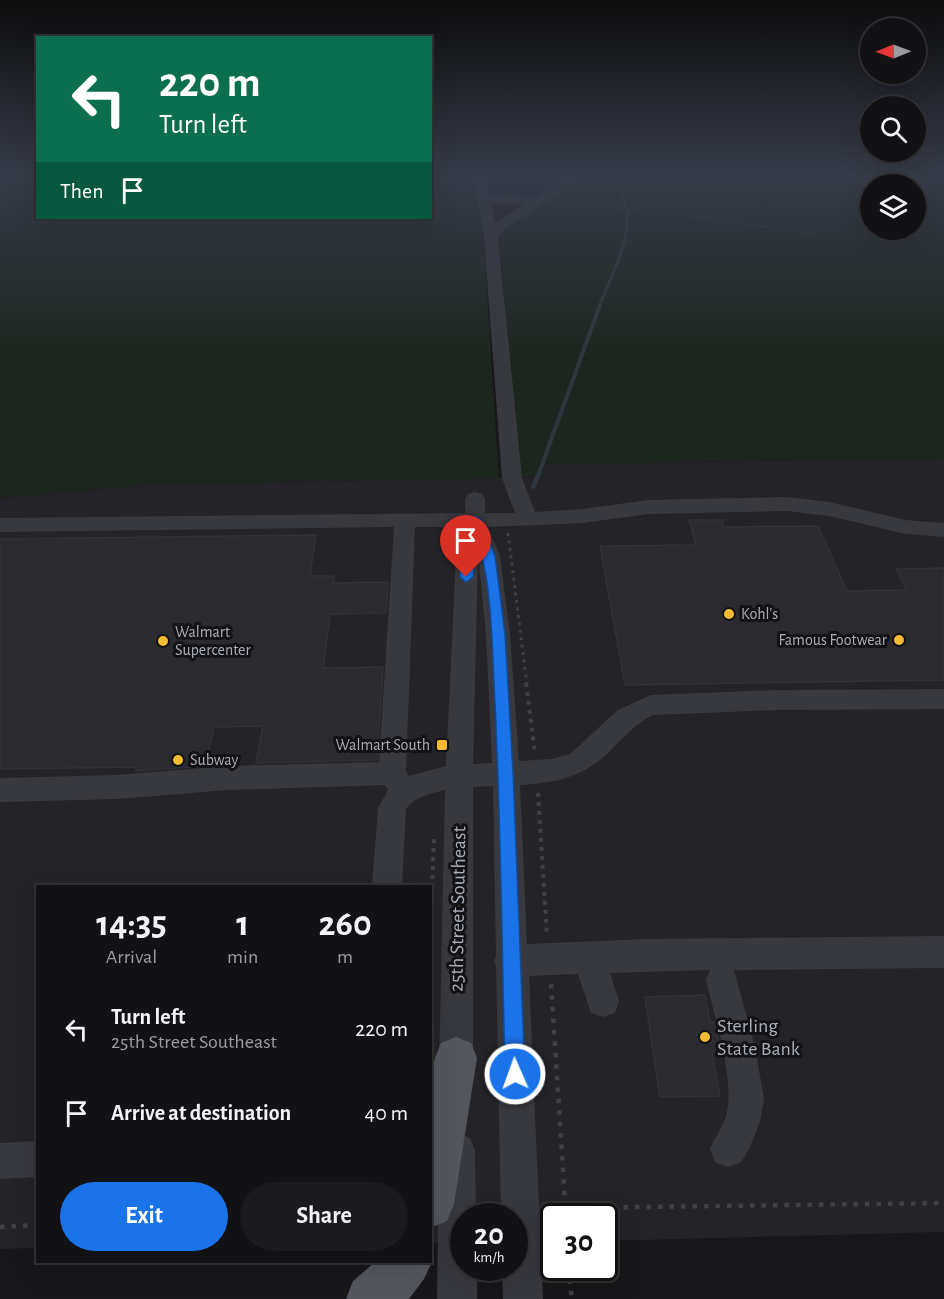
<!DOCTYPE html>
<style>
body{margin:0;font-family:"Alegreya Sans",sans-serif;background:#1b1a1d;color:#f1f3f6;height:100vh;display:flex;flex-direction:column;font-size:22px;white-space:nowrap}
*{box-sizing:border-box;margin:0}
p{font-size:20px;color:#9c9da0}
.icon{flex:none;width:33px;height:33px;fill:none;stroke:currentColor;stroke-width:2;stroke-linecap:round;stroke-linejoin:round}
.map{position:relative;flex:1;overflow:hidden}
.panel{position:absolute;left:36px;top:885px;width:396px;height:378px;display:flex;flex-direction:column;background:#121114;border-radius:0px;box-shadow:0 6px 24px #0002,0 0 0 2px #313134}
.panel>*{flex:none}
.guide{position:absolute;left:36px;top:36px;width:396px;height:183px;border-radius:0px;box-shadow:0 6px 24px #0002,0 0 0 2px #313134;background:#0b6e4f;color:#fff;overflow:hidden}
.needle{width:39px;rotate:269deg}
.controls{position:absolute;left:860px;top:18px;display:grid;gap:12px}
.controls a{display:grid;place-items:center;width:66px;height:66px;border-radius:50%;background:#121114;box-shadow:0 6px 24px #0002,0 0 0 2px #313134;font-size:30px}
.speed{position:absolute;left:450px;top:1203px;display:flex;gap:12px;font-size:30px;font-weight:700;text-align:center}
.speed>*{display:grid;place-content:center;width:78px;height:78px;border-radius:50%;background:#121114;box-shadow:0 6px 24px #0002,0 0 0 2px #313134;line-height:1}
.speed small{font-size:15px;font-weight:400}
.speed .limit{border:3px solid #111;border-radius:9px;background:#fff;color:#111}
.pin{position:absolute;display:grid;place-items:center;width:51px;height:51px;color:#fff;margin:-62px -26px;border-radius:50% 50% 50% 0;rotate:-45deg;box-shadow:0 0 6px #0007}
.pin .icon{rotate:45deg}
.me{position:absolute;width:66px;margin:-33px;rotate:358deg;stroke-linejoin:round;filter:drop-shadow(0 0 4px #0008)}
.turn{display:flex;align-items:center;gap:21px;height:126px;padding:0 24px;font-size:27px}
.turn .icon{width:78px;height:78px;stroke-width:2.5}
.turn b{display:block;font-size:42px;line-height:51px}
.then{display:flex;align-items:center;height:57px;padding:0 24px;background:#0003;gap:12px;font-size:22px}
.eta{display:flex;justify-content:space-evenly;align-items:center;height:102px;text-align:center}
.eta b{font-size:36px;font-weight:700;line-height:42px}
.button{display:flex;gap:12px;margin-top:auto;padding:12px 24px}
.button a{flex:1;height:69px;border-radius:36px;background:#1a73e8;color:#fff;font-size:24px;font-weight:700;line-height:69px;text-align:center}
.button a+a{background:#1b1a1d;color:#f1f3f6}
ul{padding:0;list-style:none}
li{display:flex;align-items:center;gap:18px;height:84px;padding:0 24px}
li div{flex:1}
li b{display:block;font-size:22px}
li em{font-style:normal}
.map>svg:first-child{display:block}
.built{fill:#242327}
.green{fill:#1d251f;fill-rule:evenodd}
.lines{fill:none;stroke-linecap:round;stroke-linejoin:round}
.stream-far2{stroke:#2d363e;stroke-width:3}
.stream-far1{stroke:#2d363e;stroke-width:4}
.stream{stroke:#2d363e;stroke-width:4.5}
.building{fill:#2b2a2e;stroke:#323136;stroke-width:1.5}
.path-far3{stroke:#3e4046;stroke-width:1.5;stroke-dasharray:1.5 2;stroke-linecap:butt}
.path-far2{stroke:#3e4046;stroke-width:3;stroke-dasharray:3 4.5;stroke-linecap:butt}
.path-far1{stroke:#3e4046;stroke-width:4;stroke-dasharray:4 5;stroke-linecap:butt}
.path{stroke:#3e4046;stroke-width:4.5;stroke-dasharray:4.5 7;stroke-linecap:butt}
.minor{fill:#38393f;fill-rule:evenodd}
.major{fill:#54565e;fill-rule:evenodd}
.route{fill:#1a73e8;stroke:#114b97;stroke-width:1.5}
.poi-dot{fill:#f6ba33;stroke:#131215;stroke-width:2}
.labels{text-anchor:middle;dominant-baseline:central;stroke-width:6;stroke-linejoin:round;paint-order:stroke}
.poi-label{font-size:16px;fill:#a9aeba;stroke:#131215;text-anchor:start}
.near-street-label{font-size:20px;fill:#a9aeba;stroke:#131215}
.near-poi-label{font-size:20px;fill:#a9aeba;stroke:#131215;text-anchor:start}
</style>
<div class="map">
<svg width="944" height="1299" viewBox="0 0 944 1299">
<rect width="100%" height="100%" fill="#18171a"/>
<path class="built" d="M477 175 481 204 431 205 430 176Z
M944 458V1232L605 1241 604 1216H554L553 1242H515L514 1216H464L463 1243H431L430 886H38L37 1248 0 1249V498L154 484 544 477 543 464Z"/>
<path class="green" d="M0 175H37L38 218H430L431 205 481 204 499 478 154 484 0 498Z
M594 175H944V458L544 464 545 477H519L499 239 504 227 580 180ZM870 184H915V230H870Z"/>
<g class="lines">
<path class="stream-far2" d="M620 175 625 206
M599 307C611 275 629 246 627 212"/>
<path class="stream-far1" d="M539 473 600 305"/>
<path class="stream" d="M533 487 540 471"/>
</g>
<path class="building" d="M689 520H722L724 527 818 526 847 591 907 590 896 569 944 568V680L625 685 600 546 696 545Z
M316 535 310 576H334L333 583 388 582 386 613 330 614 323 668 383 667 377 760 256 763 263 726 214 727 205 766 135 771 137 767 0 769V539Z
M705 995 710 1022H714L721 1052H712L720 1096 660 1097 645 997Z"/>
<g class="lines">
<path class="path-far3" d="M558 203 687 215 820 235"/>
<path class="path-far2" d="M508 533 527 685"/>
<path class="path-far1" d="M526 683 535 753
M538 793 547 936
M430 951 434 836"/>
<path class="path" d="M551 984 566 1216
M566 1208 944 1203
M0 1227 38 1225
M568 1268 572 1299"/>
<path class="minor" d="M473 175H485L489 195 537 197 572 175H587L504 229 498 238 522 478 535 512 583 509 648 500 787 497 829 502 906 520 944 523V537L906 534 829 516 787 511 648 514 583 523 488 527 500 556 510 634 519 761 551 759 570 754 618 710 651 695 778 690 944 689V709L778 710 653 715C636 723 623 738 610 751 584 777 556 783 520 785L527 944 648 939 944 936V968L734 970 755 1047 764 1099 760 1122 749 1149 741 1162 728 1167 715 1162 710 1149C714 1138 723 1128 726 1116 736 1081 714 1016 706 980L710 970 610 973 619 1001 615 1013 603 1017 591 1013 578 974 529 976 543 1299H503L502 1268H514V1216H501L496 966 494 961 496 956 493 786 473 787V1069L468 1081 456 1086 444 1081 439 1069 445 790C429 794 416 796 406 809L402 886H372L378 808 388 790 385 785 228 790 117 799 0 802V778L117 775 228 766 379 762 394 527 0 532V518L465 513V499L468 494 475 492 482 494 485 499V513H515L502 478 484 238ZM491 203 525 204 495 223ZM415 527H463L456 557 446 766 409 776 406 771ZM478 556 486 634 492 763 473 764Z
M457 1133 470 1138 475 1151 476 1216H464V1268H477V1299H437L439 1151 444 1138Z
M38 1141V1177L0 1179V1143Z"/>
<path class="major" d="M456 1037 471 1043 477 1058 454 1204 447 1221 430 1228V1079L435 1058 441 1043Z
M430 1259 432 1262 424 1279 409 1299H346L353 1281 375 1262H430Z"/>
</g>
<linearGradient id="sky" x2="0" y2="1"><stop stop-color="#0d0d0e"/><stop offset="0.49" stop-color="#373c49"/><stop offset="1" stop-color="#373c49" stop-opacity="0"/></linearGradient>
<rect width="944" height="357" fill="url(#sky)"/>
<path class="route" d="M475 516 481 520 495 556 505 634 513 772 525 1074 522 1081 515 1084 508 1081 505 1074C502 950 501 826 495 702 492 655 493 583 477 540L473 577 466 582 460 577 461 556 469 520Z"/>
<g class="poi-dot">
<circle cx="729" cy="614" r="6"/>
<circle cx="899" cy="640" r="6"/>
<circle cx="163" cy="641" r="6"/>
<rect x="436" y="739" width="12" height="12" rx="3"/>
<circle cx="178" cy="760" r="6"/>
<circle cx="705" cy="1037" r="6"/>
</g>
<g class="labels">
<g class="poi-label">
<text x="741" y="614">Kohl's</text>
<text x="175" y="632">Walmart<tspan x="175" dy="18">Supercenter</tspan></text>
<text x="887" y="640" text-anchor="end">Famous Footwear</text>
<text x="430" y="745" text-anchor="end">Walmart South</text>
<text x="190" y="760">Subway</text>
</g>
<g class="near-street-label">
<text transform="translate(458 909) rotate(-89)">25th Street Southeast</text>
</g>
<g class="near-poi-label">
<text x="717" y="1026">Sterling<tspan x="717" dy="23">State Bank</tspan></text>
</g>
</g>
</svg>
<div class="controls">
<a><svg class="needle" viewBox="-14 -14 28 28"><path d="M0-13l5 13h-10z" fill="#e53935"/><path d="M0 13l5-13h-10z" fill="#9c9da0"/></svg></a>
<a><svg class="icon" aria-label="search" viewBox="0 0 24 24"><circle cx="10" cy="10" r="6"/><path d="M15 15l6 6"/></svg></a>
<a><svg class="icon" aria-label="layers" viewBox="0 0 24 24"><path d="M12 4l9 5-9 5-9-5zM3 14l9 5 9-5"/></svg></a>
</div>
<div class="speed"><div>20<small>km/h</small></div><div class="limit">30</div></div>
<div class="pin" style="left:466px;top:577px;background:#d93025"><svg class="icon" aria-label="arrive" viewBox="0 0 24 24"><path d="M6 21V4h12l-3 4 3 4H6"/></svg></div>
<svg class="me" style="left:515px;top:1074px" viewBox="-20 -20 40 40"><circle r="17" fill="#1a73e8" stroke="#fff" stroke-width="3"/><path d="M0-11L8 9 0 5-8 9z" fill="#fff"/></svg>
<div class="guide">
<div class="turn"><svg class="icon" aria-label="left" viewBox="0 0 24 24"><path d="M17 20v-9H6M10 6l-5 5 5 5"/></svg><div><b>220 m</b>Turn left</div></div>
<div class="then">Then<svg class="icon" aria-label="arrive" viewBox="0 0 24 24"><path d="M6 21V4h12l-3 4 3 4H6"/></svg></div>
</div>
<section class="panel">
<div class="eta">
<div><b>14:35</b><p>Arrival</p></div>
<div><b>1</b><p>min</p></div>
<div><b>260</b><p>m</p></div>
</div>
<ul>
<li><svg class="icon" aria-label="left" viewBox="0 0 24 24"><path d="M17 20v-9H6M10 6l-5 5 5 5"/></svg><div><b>Turn left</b><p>25th Street Southeast</p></div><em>220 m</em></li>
<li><svg class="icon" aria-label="arrive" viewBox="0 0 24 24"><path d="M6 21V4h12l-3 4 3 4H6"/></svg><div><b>Arrive at destination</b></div><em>40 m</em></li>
</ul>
<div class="button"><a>Exit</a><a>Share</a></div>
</section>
</div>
